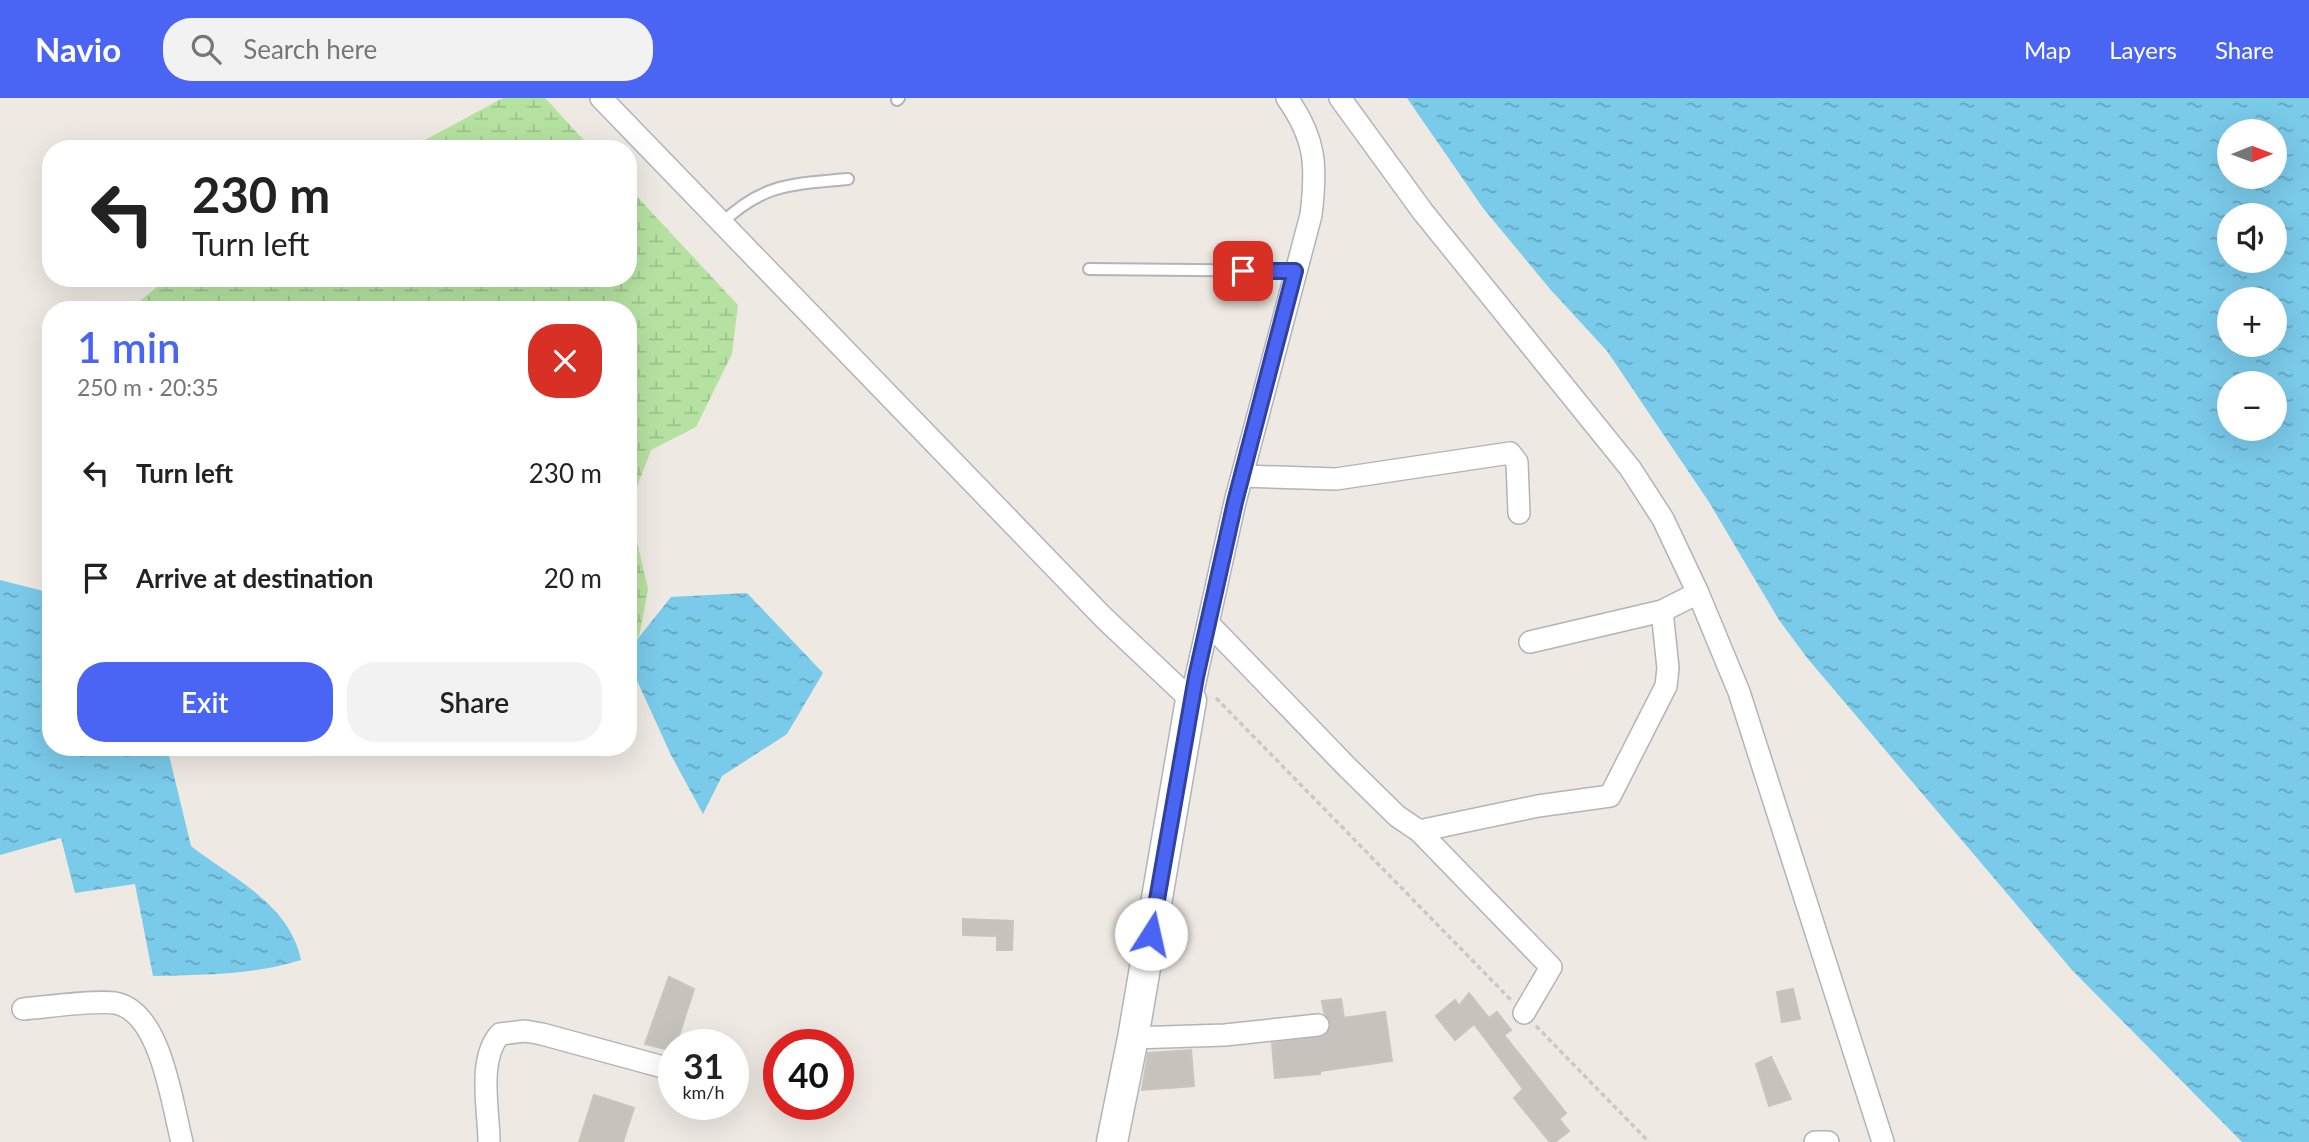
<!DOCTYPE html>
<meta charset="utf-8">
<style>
body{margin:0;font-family:Lato,sans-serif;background:#f2f2f2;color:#222;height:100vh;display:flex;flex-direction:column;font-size:26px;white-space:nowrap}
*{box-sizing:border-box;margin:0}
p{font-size:23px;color:#767676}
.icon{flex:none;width:38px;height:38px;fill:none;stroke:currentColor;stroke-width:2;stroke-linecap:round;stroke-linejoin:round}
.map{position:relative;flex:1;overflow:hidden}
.sheet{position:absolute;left:42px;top:203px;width:595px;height:455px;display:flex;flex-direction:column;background:#fff;border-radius:28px;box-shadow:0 7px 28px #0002}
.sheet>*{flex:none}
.guide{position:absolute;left:42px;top:42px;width:595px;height:147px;border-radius:28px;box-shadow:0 7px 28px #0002;background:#fff;color:#222;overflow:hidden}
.needle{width:46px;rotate:89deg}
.fabs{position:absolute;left:2217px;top:21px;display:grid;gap:14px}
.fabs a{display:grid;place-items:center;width:70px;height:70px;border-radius:50%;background:#fff;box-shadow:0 7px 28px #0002;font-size:35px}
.speed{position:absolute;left:658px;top:931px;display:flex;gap:14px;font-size:35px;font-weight:700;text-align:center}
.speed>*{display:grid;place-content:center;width:91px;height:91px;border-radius:50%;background:#fff;box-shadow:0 7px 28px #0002;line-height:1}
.speed small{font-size:18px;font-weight:400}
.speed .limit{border:10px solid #d22;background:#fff;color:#111}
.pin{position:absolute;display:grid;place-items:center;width:60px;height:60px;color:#fff;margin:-30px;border-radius:14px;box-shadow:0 4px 10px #0006}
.me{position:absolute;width:77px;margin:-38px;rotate:10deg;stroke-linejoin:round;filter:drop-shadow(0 0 5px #0008)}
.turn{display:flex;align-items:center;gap:24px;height:147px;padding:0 35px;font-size:32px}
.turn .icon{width:91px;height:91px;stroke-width:2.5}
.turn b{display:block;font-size:49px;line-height:60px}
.round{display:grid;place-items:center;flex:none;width:74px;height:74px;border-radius:28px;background:#f2f2f2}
.head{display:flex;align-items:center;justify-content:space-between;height:119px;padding:0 35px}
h1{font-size:42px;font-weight:600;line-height:52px;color:#4a65f3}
.button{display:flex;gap:14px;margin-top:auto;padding:14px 35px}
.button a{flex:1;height:80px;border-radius:28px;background:#4a65f3;color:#fff;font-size:28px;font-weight:600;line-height:80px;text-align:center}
.button a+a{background:#f2f2f2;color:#222}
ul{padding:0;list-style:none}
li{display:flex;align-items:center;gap:21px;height:105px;padding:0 35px}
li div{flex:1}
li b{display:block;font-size:26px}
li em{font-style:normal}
header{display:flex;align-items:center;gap:42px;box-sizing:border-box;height:98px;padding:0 35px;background:#4a65f3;color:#fff}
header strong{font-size:33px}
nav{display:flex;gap:38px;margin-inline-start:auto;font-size:24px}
.search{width:490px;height:63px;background:#f2f2f2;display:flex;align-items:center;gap:18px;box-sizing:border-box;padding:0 24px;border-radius:28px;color:#767676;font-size:26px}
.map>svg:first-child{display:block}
.wetland{fill:url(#wetland-marsh)}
.water{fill:url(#water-ripples);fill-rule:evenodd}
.building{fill:#c7c3bc;stroke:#cac5bb;stroke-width:2}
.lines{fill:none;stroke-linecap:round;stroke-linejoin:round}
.lane-casing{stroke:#b2b3bd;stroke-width:14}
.street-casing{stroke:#b2b3bd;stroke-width:24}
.secondary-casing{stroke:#b2b3bd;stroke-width:33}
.path{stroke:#c9c9c9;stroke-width:3.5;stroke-dasharray:5 3.5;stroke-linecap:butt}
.lane{stroke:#fff;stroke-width:10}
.street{stroke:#fff;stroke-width:21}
.secondary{stroke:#fff;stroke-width:30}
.route-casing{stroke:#30429e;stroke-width:18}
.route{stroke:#4a65f3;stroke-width:12}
</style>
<header>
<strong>Navio</strong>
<div class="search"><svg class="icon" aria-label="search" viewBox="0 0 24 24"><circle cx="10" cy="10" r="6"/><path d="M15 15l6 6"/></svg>Search here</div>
<nav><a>Map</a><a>Layers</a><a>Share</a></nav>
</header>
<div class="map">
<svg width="2309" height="1044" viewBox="0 0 2309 1044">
<defs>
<pattern id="wetland-marsh" width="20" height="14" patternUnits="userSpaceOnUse" patternTransform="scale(1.75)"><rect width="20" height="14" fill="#b5e2a1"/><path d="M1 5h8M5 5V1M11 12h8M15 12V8" fill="none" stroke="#9cc28b"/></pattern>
<pattern id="water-ripples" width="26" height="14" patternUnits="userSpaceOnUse" patternTransform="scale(1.75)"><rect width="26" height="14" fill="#7acaea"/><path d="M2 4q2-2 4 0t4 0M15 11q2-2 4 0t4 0" fill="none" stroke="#64a4be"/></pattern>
</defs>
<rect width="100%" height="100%" fill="#eee9e2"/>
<path class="wetland" d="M503 0H545L592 51H408Z
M628 89 738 207 732 256 696 329 651 352 629 410 648 491 639 539 628 542V212H129L157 189 159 180H628Z"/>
<path class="water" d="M1407 0H2309V1044H2242L2072 872 1808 561 1779 522 1709 404 1607 253 1550 191 1483 110ZM2230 33H2275V79H2230ZM2230 117H2275V163H2230ZM2230 201H2275V247H2230ZM2230 285H2275V331H2230Z
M0 482 51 495V649H167L191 748C233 781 290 806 301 862 252 877 204 877 153 878L135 786 75 795 61 740 0 757Z
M747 495 823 575 787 636 722 678 703 716 671 657 628 563V553L671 499Z"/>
<path class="building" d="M963 821 1013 823 1012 852H997V838L963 837Z
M669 879 694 891 674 953 645 946Z
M1793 891 1800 921 1782 924 1777 894Z
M1469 895 1489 920 1497 914 1511 932 1504 937 1566 1015 1559 1021 1569 1033 1555 1044H1550L1514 1000 1523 991 1474 926 1455 942 1436 918 1455 902 1459 908Z
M1341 901 1344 920 1385 914 1392 963 1320 973V976L1275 980 1272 945 1325 938 1331 926 1324 915 1322 903Z
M1191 952 1194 988 1142 992 1148 955Z
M1771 959 1791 1001 1769 1008 1756 966Z
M594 997 634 1010 623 1044H579Z"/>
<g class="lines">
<g class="lane-casing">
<path id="lane" d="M897 2 899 0
M722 125C763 85 794 86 848 81
M1089 171 1295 173"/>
</g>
<g class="street-casing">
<path id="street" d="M601 0 1104 520 1191 602
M1340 0 1423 114 1630 370 1663 421 1698 495 1739 594 1883 1044
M1243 378 1336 381 1510 355 1517 364 1519 415
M1208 525 1347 669 1397 718 1419 733 1538 708 1610 698 1666 588 1668 570 1662 513
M1530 544 1662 513 1698 495
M1191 602 1235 404 1311 117C1317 68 1316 41 1287 0
M1419 733 1551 869 1524 915
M23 911C48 909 92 902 115 905 161 913 172 1006 182 1044
M1133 940 1225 937 1318 927
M489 1044C489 1012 477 962 500 936L525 933 542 936 674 972
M1815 1044H1828"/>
</g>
<g class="secondary-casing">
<path id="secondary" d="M1112 1044 1133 940 1191 602"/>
</g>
<path class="path" d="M1216 600 1511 902
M1536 928 1649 1044"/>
<use href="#lane" class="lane"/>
<use href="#street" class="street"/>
<use href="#secondary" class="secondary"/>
</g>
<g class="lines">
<g class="route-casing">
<path id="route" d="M1151 836 1196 579 1235 404 1295 173H1243"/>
</g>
<use href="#route" class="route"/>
</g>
</svg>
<div class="fabs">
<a><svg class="needle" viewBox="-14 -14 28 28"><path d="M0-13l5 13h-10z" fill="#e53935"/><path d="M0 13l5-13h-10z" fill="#767676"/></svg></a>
<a><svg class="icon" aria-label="sound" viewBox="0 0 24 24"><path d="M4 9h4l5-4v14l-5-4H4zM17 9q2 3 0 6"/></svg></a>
<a>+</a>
<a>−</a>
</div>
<div class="speed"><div>31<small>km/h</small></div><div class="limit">40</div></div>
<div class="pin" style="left:1243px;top:173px;background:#d93025"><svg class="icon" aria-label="arrive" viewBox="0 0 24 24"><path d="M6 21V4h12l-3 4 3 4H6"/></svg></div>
<svg class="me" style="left:1151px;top:836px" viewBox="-20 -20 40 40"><circle r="19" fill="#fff"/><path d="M0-13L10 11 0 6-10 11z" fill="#4a65f3"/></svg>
<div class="guide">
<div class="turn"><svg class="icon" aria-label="left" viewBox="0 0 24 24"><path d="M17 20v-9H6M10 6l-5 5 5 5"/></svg><div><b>230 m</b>Turn left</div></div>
</div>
<section class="sheet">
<div class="head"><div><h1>1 min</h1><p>250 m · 20:35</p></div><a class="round" style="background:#d93025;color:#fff"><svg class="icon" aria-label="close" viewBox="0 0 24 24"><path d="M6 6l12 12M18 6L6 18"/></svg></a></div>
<ul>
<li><svg class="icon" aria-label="left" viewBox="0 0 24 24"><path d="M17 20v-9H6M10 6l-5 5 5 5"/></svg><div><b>Turn left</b></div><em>230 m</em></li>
<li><svg class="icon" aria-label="arrive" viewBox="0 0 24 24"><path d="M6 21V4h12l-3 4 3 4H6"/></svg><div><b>Arrive at destination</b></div><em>20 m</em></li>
</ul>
<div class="button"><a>Exit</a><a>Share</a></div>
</section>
</div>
